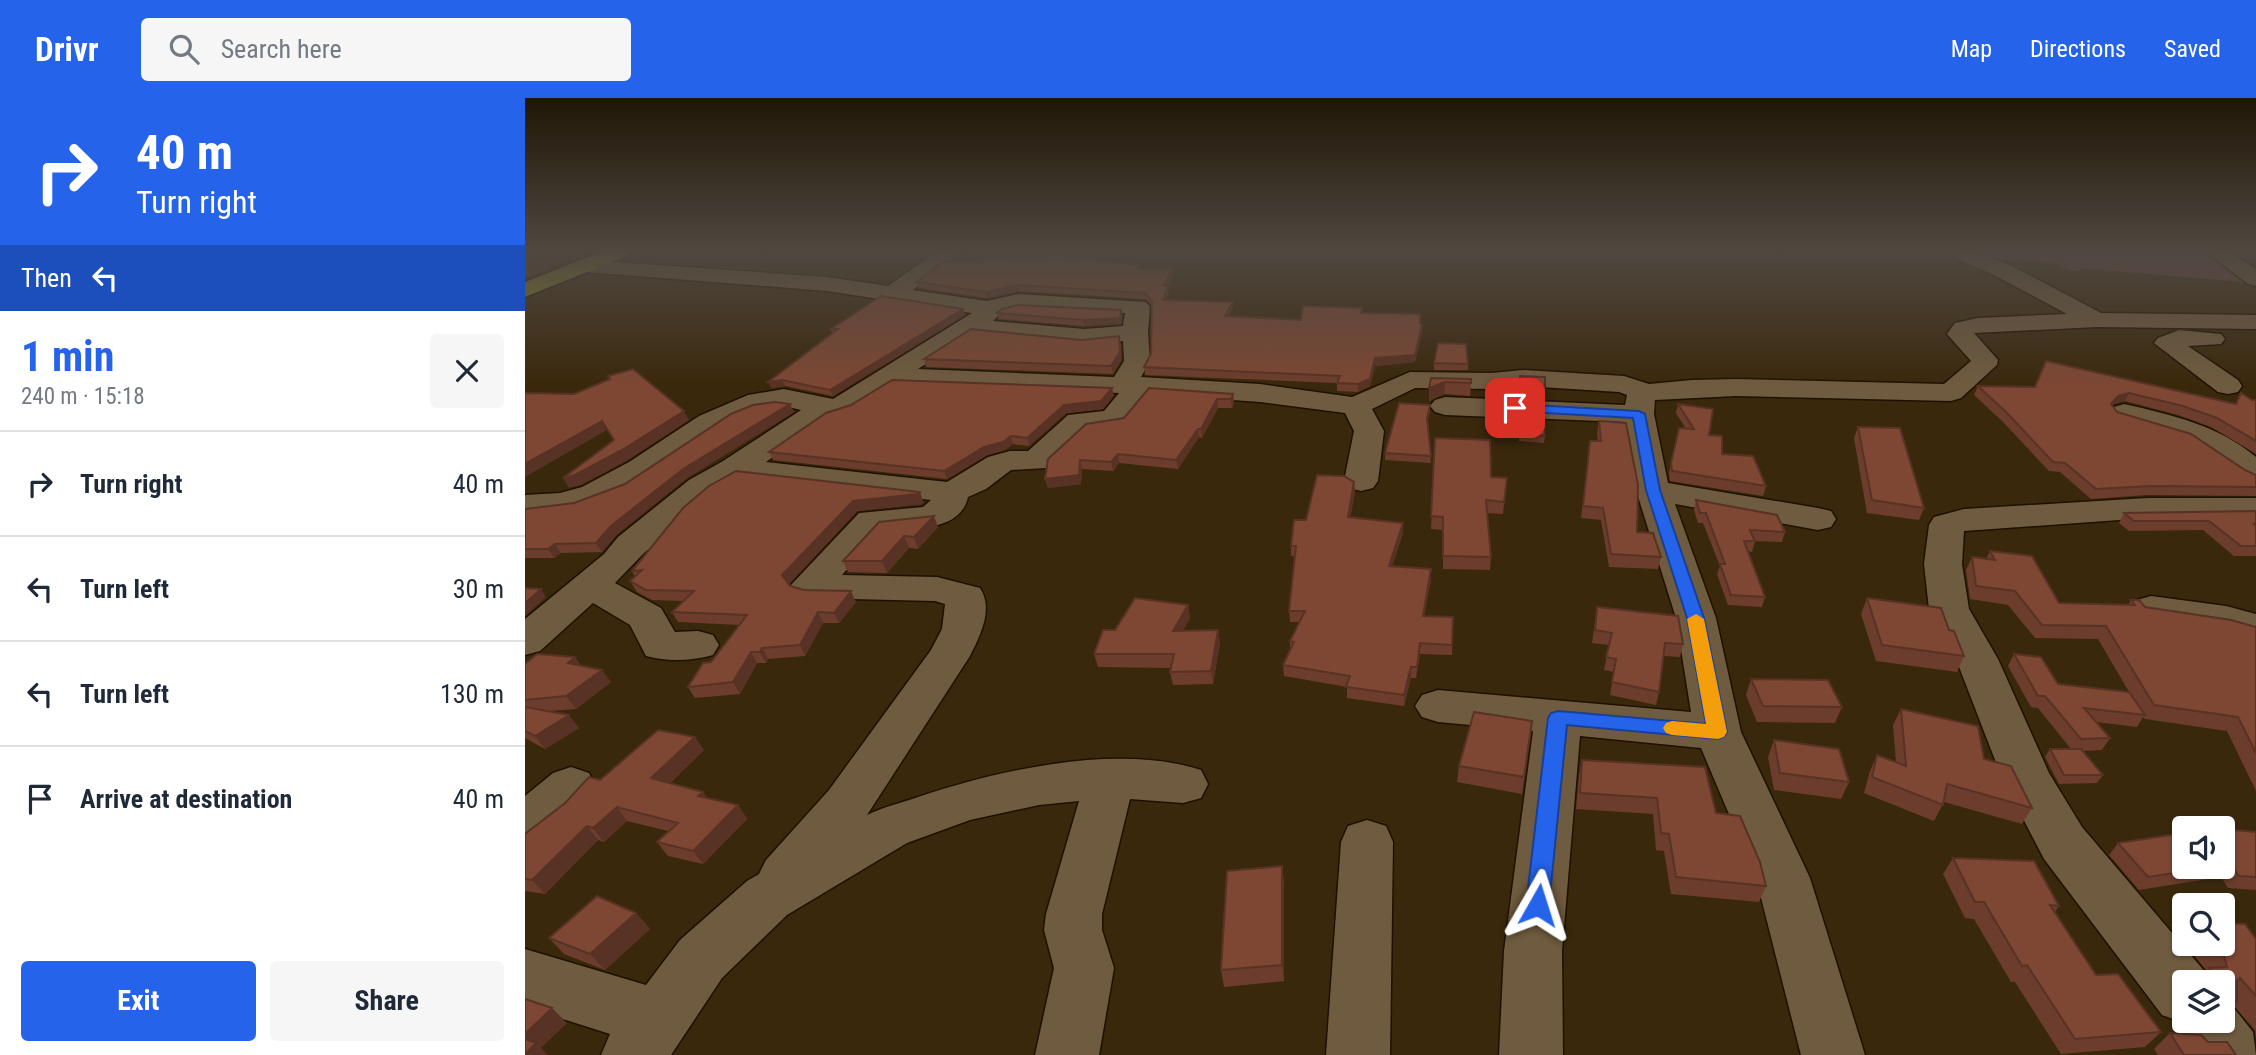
<!DOCTYPE html>
<meta charset="utf-8">
<style>
body{margin:0;font-family:"Roboto Condensed",sans-serif;background:#f6f6f7;color:#1f2937;height:100vh;display:flex;flex-direction:column;font-size:26px;white-space:nowrap}
*{box-sizing:border-box;margin:0}
p{font-size:23px;color:#747a83}
.icon{flex:none;width:38px;height:38px;fill:none;stroke:currentColor;stroke-width:2;stroke-linecap:round;stroke-linejoin:round}
.map{position:relative;flex:1;overflow:hidden}
.details{display:flex;flex-direction:column;background:#fff;width:525px}
.details>*{flex:none}
.hud{background:#2563eb;color:#fff;overflow:hidden}
.controls{position:absolute;left:1647px;top:718px;display:grid;gap:14px}
.controls a{display:grid;place-items:center;width:63px;height:63px;border-radius:7px;background:#fff;box-shadow:0 2px 5px #0004;font-size:35px}
.pin{position:absolute;display:grid;place-items:center;width:60px;height:60px;color:#fff;margin:-30px;border-radius:14px;box-shadow:0 4px 10px #0006}
.me{position:absolute;width:77px;margin:-38px;rotate:6deg;stroke-linejoin:round;filter:drop-shadow(0 0 5px #0008)}
.turn{display:flex;align-items:center;gap:24px;height:147px;padding:0 21px;font-size:32px}
.turn .icon{width:91px;height:91px;stroke-width:2.5}
.turn b{display:block;font-size:49px;line-height:60px}
.then{display:flex;align-items:center;height:66px;padding:0 21px;background:#0003;gap:14px;font-size:26px}
.round{display:grid;place-items:center;flex:none;width:74px;height:74px;border-radius:7px;background:#f6f6f7}
.headline{display:flex;align-items:center;justify-content:space-between;height:119px;padding:0 21px}
h1{font-size:42px;font-weight:700;line-height:52px;color:#2563eb}
.action{display:flex;gap:14px;margin-top:auto;padding:14px 21px}
.action a{flex:1;height:80px;border-radius:7px;background:#2563eb;color:#fff;font-size:28px;font-weight:700;line-height:80px;text-align:center}
.action a+a{background:#f6f6f7;color:#1f2937}
ul{padding:0;list-style:none}
li{display:flex;align-items:center;gap:21px;height:105px;padding:0 21px;border-top:2px solid #e0e1e3}
li div{flex:1}
li b{display:block;font-size:26px}
li em{font-style:normal}
header{display:flex;align-items:center;gap:42px;box-sizing:border-box;height:98px;padding:0 35px;background:#2563eb;color:#fff}
header strong{font-size:33px}
nav{display:flex;gap:38px;margin-inline-start:auto;font-size:24px}
.search{width:490px;height:63px;background:#f6f6f7;display:flex;align-items:center;gap:18px;box-sizing:border-box;padding:0 24px;border-radius:7px;color:#747a83;font-size:26px}
main{display:flex;flex:1;min-height:0}
.map>svg:first-child{display:block}
.green{fill:#6d3e48}
.lines{fill:none;stroke-linecap:round;stroke-linejoin:round}
.minor-casing{stroke:#201000;stroke-width:3}
.major-casing{stroke:#201000;stroke-width:3}
.minor{fill:#6f5b3f;fill-rule:evenodd}
.major{fill:#88812d;fill-rule:evenodd}
.wall{fill:#6c3d2c}
.shaded-wall{fill:#583224}
.building{fill:#7d4733;stroke:#583224;stroke-width:2}
.route{fill:#2563eb;stroke:#184099;stroke-width:2}
.slow{fill:#f59e0b}
</style>
<header>
<strong>Drivr</strong>
<div class="search"><svg class="icon" aria-label="search" viewBox="0 0 24 24"><circle cx="10" cy="10" r="6"/><path d="M15 15l6 6"/></svg>Search here</div>
<nav><a>Map</a><a>Directions</a><a>Saved</a></nav>
</header>
<main>
<section class="details">
<div class="hud">
<div class="turn"><svg class="icon" aria-label="right" viewBox="0 0 24 24"><path d="M7 20v-9h11M14 6l5 5-5 5"/></svg><div><b>40 m</b>Turn right</div></div>
<div class="then">Then<svg class="icon" aria-label="left" viewBox="0 0 24 24"><path d="M17 20v-9H6M10 6l-5 5 5 5"/></svg></div>
</div>
<div class="headline"><div><h1>1 min</h1><p>240 m · 15:18</p></div><a class="round"><svg class="icon" aria-label="close" viewBox="0 0 24 24"><path d="M6 6l12 12M18 6L6 18"/></svg></a></div>
<ul>
<li><svg class="icon" aria-label="right" viewBox="0 0 24 24"><path d="M7 20v-9h11M14 6l5 5-5 5"/></svg><div><b>Turn right</b></div><em>40 m</em></li>
<li><svg class="icon" aria-label="left" viewBox="0 0 24 24"><path d="M17 20v-9H6M10 6l-5 5 5 5"/></svg><div><b>Turn left</b></div><em>30 m</em></li>
<li><svg class="icon" aria-label="left" viewBox="0 0 24 24"><path d="M17 20v-9H6M10 6l-5 5 5 5"/></svg><div><b>Turn left</b></div><em>130 m</em></li>
<li><svg class="icon" aria-label="arrive" viewBox="0 0 24 24"><path d="M6 21V4h12l-3 4 3 4H6"/></svg><div><b>Arrive at destination</b></div><em>40 m</em></li>
</ul>
<div class="action"><a>Exit</a><a>Share</a></div>
</section>
<div class="map">
<svg width="1731" height="957" viewBox="0 0 1731 957">
<rect width="100%" height="100%" fill="#3a280c"/>
<path class="green" d="M1427 154H1683L1729 185 1555 170V173L1542 172 1530 164 1440 161Z"/>
<g class="lines">
<g class="minor-casing">
<path id="minor" d="M411 154H435L388 192 462 203 493 196 621 204 625 209 623 234 625 263 616 279 735 286 827 299 885 274 967 275 998 272 1099 278 1124 286 1167 282 1211 281 1419 286 1446 263 1422 236 1430 225 1453 220 1542 216 1469 177 1434 162 1430 158 1433 154H1450L1485 167 1576 215 1731 217V231L1572 229 1449 235 1473 262 1472 267 1436 300 1426 303 1211 298 1130 302 1129 316 1143 385 1293 410 1306 413 1311 421 1306 429 1293 432 1150 406 1191 520 1216 634 1285 780 1340 957H1276L1231 780 1176 650 1055 638 1037 853 1038 957H974L979 853 1008 633 913 624 897 619 890 608 897 597 913 592 1166 614 1151 520 1111 392 1100 324 920 317 910 314 905 308 910 302 920 299 1100 307 1102 297 1094 294 998 288 967 291 890 290 847 311 859 333 853 383 848 390 836 393 824 390 819 383 829 333 820 315 735 304 624 296 599 327 562 332 522 370 486 372 461 391 443 399C436 434 385 431 357 433L317 477 412 479 455 490C469 511 455 538 445 558L342 717C358 709 376 705 393 699 474 672 592 645 676 672L683 686 676 700 658 705 605 701 577 816V832L589 870 574 957H510L529 870 519 832 521 816 554 703 514 707 445 722 382 745 262 817 197 880 146 957H76L85 936 0 909V851L121 887 155 842 222 783 234 776 241 762 304 692 406 552 417 531 420 506 410 503 285 500 271 496 265 488 334 415 398 409 406 402 215 380 188 396 119 455 90 485 136 510 150 534 173 533 188 537 194 547 188 557C166 563 143 564 121 558L105 527 68 505 15 553 0 557V521L79 456 93 439 164 382 198 363 276 312C218 293 151 366 104 392 72 410 37 417 0 417V397L35 395 57 389 104 364 174 318 223 297 259 291 308 301 447 215 302 193 62 174 54 173 51 168 54 163 62 162 302 179 363 188ZM493 210 600 215 598 228 559 231 468 223 477 214ZM448 236 559 247 598 243 599 263 589 279 393 271ZM369 287 594 295 579 313 543 317 503 353H485L463 359 422 384 241 364 303 320 328 313Z
M1681 154H1705L1731 171V188L1723 186Z
M1654 232 1696 236 1700 241 1696 246 1663 248 1713 282 1717 288 1713 294 1703 296 1693 294 1629 245 1633 240Z
M1599 306C1647 317 1693 327 1731 359V386C1709 380 1692 359 1672 348 1646 334 1617 328 1589 321L1584 315 1589 309Z
M1622 400H1731V420H1622L1439 433 1437 466 1444 511 1473 561 1524 675 1557 729 1681 875 1684 884H1659V922H1698V899L1701 900 1728 934 1731 957H1666L1657 944 1648 921 1637 917 1519 761 1477 680 1431 561 1404 511 1399 466 1404 427 1409 419 1439 411Z
M1626 498 1701 508 1731 516V543L1697 533 1612 520 1606 511 1612 502Z
M46 669 64 675 71 689C57 715 28 740 0 749V698L28 675Z
M842 722 861 728 868 744 865 957H801L816 744 823 728Z"/>
</g>
<g class="major-casing">
<path id="major" d="M76 154H105L102 158 0 199V184Z"/>
</g>
<use href="#minor" class="minor"/>
<use href="#major" class="major"/>
</g>
<path class="wall" d="M0 154 7 178H0Z
M616 171H647L648 178 643 188 644 194 641 202 708 204V210L704 218 776 222 837 215 897 227V234L890 264 850 268 845 288 833 294 812 293V285L620 277 619 269 626 256 627 208 621 201 493 193 462 200 394 190 392 184Z
M472 215 597 217 596 226 559 228 474 221Z
M440 217 308 298 260 288 246 290 307 236 306 231Z
M557 242 596 246V262L588 276 401 269 399 261Z
M1521 263 1710 306 1716 295 1727 302H1731V356L1686 329 1653 317 1600 303 1588 306 1587 308 1592 314 1731 377V398L1622 397 1566 401 1535 374 1524 373 1477 323 1449 297 1453 288 1509 289Z
M909 265 943 266V272H909Z
M995 278 1020 288 1018 301 993 300Z
M906 280 946 285 945 298 919 296 904 303Z
M708 296 709 305 707 310H693L677 340 674 339 653 371 594 365 588 373 557 371 556 386 523 390 520 381 599 320Z
M589 297 578 311 541 315 504 348 488 346 480 352 462 357 422 381 248 362 244 354Z
M1153 306 1184 337 1197 356 1241 388 1238 398 1145 383 1144 375 1154 330 1161 331 1151 315Z
M905 307V314L902 324 906 365 860 362V355Z
M269 314 162 380 91 437 77 454 36 455 29 460H0V411L49 405 100 386Z
M994 316 1020 338 1019 345 994 343Z
M1074 323 1112 434 1136 459 1133 471 1084 469 1076 422 1056 420 1065 343H1073L1072 335Z
M1333 329 1399 410 1394 422 1342 415 1329 340Z
M910 340 966 379 982 380 978 416 962 415 966 459 965 472 918 471V432L906 431Z
M829 384 830 394 825 419 878 425V435L867 468 906 482 899 518 928 519 927 557 895 556 891 580H886L879 608 822 600V589L759 578 758 567 765 551V543L774 524H765L764 513 770 458H766V448L781 422Z
M395 394 398 404 397 406 332 413 264 486 265 488 279 492 331 504 314 525H298L280 558 243 561 241 565H232L215 596 170 600 163 589 186 564 214 527 153 524 147 514 158 503 127 502 112 494 105 483 110 479 107 473Z
M1171 402 1260 434 1257 444 1230 443 1227 454 1223 453 1240 499 1237 509 1203 507 1192 476 1195 468 1178 425H1173L1169 412Z
M1731 413V458H1709L1678 432 1604 433 1594 425 1599 415Z
M354 424 413 429 393 451 384 450 362 475 323 474 318 463Z
M1465 453 1534 505 1603 507 1606 502 1620 509 1731 529V693L1702 633 1620 621 1618 619 1612 629 1571 624 1585 640 1577 652 1558 653 1578 677 1572 685 1534 686 1520 659 1525 651H1546L1513 610 1506 609 1483 568 1489 556 1533 586 1604 594 1573 541 1510 540 1483 507 1445 501 1441 472 1447 459 1461 461Z
M1342 500 1424 532 1439 558 1432 574 1351 563 1336 516Z
M663 507 665 520 658 532 695 545 688 586 648 587 645 574 646 570 573 569 569 556 590 532Z
M1072 509 1158 546 1155 559 1139 558 1134 594 1131 607 1085 597 1089 574 1079 572 1084 547 1067 545Z
M50 559 55 567 86 584 51 611 25 613 54 630 20 651 0 640V566Z
M1226 581 1317 609 1310 625 1232 624 1221 597Z
M1376 611 1459 661 1507 710 1497 726 1419 704 1409 723 1339 695 1345 673 1352 657 1371 664 1368 627Z
M1007 623 997 696 932 684 934 668Z
M1249 642 1324 684 1316 701 1249 692 1243 659Z
M179 652 145 685 178 694 182 700 213 707 222 721 178 766 143 758 132 744 143 733 102 723 79 744 73 742 20 796 0 793V736L75 682Z
M1057 662 1191 715 1241 788 1234 804 1146 796 1139 753 1131 752 1128 716 1051 711 1054 678Z
M1731 734V792L1703 790 1696 779 1614 792 1584 757 1593 745Z
M1428 760 1534 808 1530 814 1571 877 1636 934 1620 949 1536 956 1490 884H1486L1449 821 1440 820 1418 776Z
M757 768 759 785V883L699 889 696 872Z
M111 815 125 831 80 872 39 856 24 840Z
M1659 837V845L1655 841Z
M1731 841V939L1730 932 1708 907 1698 917V884H1671L1682 873 1659 845H1698Z
M1645 935 1683 944 1711 957H1633L1629 951Z"/>
<path class="shaded-wall" d="M19 154H60L7 178 0 166V162Z
M647 171 648 178 640 194 639 188Z
M492 187 493 193 462 200 460 194Z
M643 188 644 194 639 208 638 202Z
M708 204V210L701 225 700 218Z
M438 211 440 217 308 298 305 292Z
M596 212 597 217 596 226 559 228 558 222Z
M897 227V234L890 264 850 268 845 288 833 294V286L850 260Z
M594 238 596 262 588 276 586 268Z
M257 282 260 288 246 290 243 284Z
M920 284 919 296 904 303V290Z
M587 290 589 297 578 311 541 315 504 348 502 340 539 307Z
M1604 295 1600 303 1588 306 1581 315 1586 306 1593 298Z
M708 296 709 305 707 310 706 301Z
M692 301 693 310 677 340 676 331Z
M265 306 269 314 162 380 91 437 77 454 71 445 86 428 158 371Z
M159 313 164 322 103 362 56 387 44 390 38 380Z
M77 323 82 332 0 379V366Z
M673 331 674 339 653 371 651 362Z
M486 338 488 346 480 352 462 357 422 381 419 373 459 349Z
M593 356 594 365 588 373 586 364Z
M555 362 557 371 556 386 523 390 520 381Z
M829 384 830 394 824 429 823 419Z
M395 394 398 404 397 406 332 413 262 488 257 477 328 403Z
M409 418 413 429 393 451 389 439Z
M878 425V435L864 479V468Z
M379 438 384 450 362 475 357 463Z
M30 446 36 455 29 460 23 451Z
M906 471V482L897 529 898 518Z
M16 491 21 499 0 518V505Z
M326 493 331 504 314 525 309 515Z
M663 507 665 520 650 546 648 533Z
M293 514 298 525 280 558 275 547Z
M693 532 695 545 688 586 686 573Z
M895 545V556L891 580 892 569Z
M237 550 243 561 241 565 235 554Z
M226 554 232 565 215 596 208 584Z
M50 559 59 572 43 565Z
M886 569V580L879 608V597Z
M77 572 86 584 51 611 41 598Z
M44 617 54 630 20 651 10 638Z
M170 639 179 652 136 694 126 680Z
M178 694 187 708 173 698Z
M213 707 222 721 178 766 168 753Z
M92 709 102 723 79 744 68 730Z
M62 728 73 742 20 796 7 782Z
M757 768 759 785V883L757 867Z
M111 815 125 831 80 872 65 856Z
M27 910 42 925 16 950 23 957H0V936Z"/>
<path class="building" d="M0 154H19L0 162Z
M536 159 615 167 612 171H647L639 188H643L638 202 708 204 700 218 776 222 778 208 837 210 836 215 895 216V226L897 227 890 257 850 260 845 281 833 286 812 285 815 278 619 269 626 256 627 203 620 195 492 187 460 194 392 184 417 164Z
M356 198 438 211 305 292 257 282 243 284 313 231H306Z
M492 207 596 212 595 220 558 222 472 215 477 211Z
M446 231 557 242 594 238 595 254 586 268 399 261Z
M913 245 941 246 943 266 909 265Z
M1521 263 1711 306 1716 295 1727 302H1731V343L1692 320 1658 308 1604 295 1593 298 1586 306 1592 314 1666 336 1720 372 1731 377V389L1627 388 1571 391 1540 365 1528 364 1481 314 1453 288 1510 289Z
M108 271 159 313 97 352 50 377 38 380 89 342 77 323 0 366V295L49 296 85 281 83 278Z
M995 278 1020 279V288L995 287Z
M906 280 946 281V285L920 284 904 290Z
M367 282 587 290 576 303 539 307 502 340 486 338 478 344 459 349 419 373 244 354 301 315 326 307Z
M624 290 708 296 706 301H692L676 331H673L651 362 593 356 586 364 555 362 554 377 520 381 523 361 561 326 599 320Z
M250 304 265 306 158 371 86 428 71 445 30 446 23 451H0V411L49 405 100 386 206 316 228 307Z
M874 305 905 307 902 320 906 358 860 355Z
M1153 306 1188 311 1184 337 1197 338V356L1228 358 1241 388 1147 373 1146 365 1154 330 1169 331Z
M994 316 1019 317 1020 338 994 336Z
M1074 323 1101 325 1113 387 1112 434 1128 435 1136 459 1086 456 1078 410 1058 408 1065 343H1076Z
M1333 329 1375 330 1399 410 1347 402Z
M910 340 965 342 966 379 982 380 979 404 961 402 966 459 918 458V419L906 418Z
M211 373 395 394 393 396 328 403 257 477 265 488 279 492 326 493 309 515 293 514 275 547 237 550 235 554H226L208 584 163 589 178 565 186 564 222 517 147 514 169 493 121 492 105 483 117 472 107 473 158 410 184 388Z
M792 377 819 378 829 384 823 419 878 425 864 468 906 471 898 518 928 519 927 547 895 545 892 569H886L879 597 821 589 825 578 758 567 769 544 765 543 780 513H764L771 448H766L769 422H781Z
M1171 402 1252 417 1260 434 1225 432 1230 443H1219L1240 499 1206 497 1195 466H1200L1181 415H1175Z
M1731 413V426H1729L1731 428V448H1716L1684 423H1609L1599 415Z
M409 418 389 439 379 438 357 463H318L354 424Z
M1465 453 1507 458 1534 505 1610 507 1606 502H1614L1620 509 1706 522 1731 529V655L1713 619 1629 607 1581 528 1517 527 1490 493 1451 488 1447 459 1470 462Z
M0 490 16 491 0 505Z
M610 500 663 507 648 533 693 532 686 573 645 574 649 556H569L578 532H590Z
M1342 500 1416 510 1424 532 1429 533 1439 558 1357 547Z
M1072 509 1153 518 1158 546 1140 545 1134 594 1087 584 1091 561 1081 559 1087 535 1070 532Z
M12 556 50 559 43 565 77 572 41 598 0 602V566Z
M1489 556 1516 559 1533 586 1604 594 1620 617 1559 610 1585 640 1556 641 1520 598H1513Z
M1226 581 1303 582 1317 609 1238 608Z
M0 609 44 617 10 638 0 633Z
M1376 611 1453 628 1459 661 1486 668 1507 710 1422 686 1418 707 1347 679 1352 657 1381 668Z
M949 614 1007 623 999 679 934 668Z
M133 632 170 639 126 680 178 694 173 698 213 707 168 753 132 744 153 725 92 709 68 730 62 728 7 782 0 781V736L40 705 64 679 75 682Z
M1249 642 1314 651 1324 684 1255 675Z
M1525 651H1556L1578 677H1539Z
M1057 662 1180 669 1191 715 1215 718 1235 764 1241 788 1151 779 1144 736 1136 735 1132 700 1055 695Z
M1698 731 1731 734V779L1714 778 1706 767 1698 768Z
M1659 735V768H1697L1623 779 1593 745Z
M1428 760 1509 763 1534 808 1525 807 1571 877 1593 876 1636 934 1550 941 1502 867 1497 868 1459 804H1450Z
M757 768V867L696 872 702 773Z
M72 798 111 815 65 856 24 840Z
M1698 825 1720 826 1731 841V898L1715 880 1712 883V903H1708L1698 889V884H1694L1684 870 1702 869 1699 858 1688 845H1698Z
M0 901 27 910 0 936Z
M1645 935 1676 937 1683 944H1702L1711 957H1659Z
M0 941 11 945 0 956Z"/>
<linearGradient id="sky" x2="0" y2="1"><stop stop-color="#201607"/><stop offset="0.53" stop-color="#4f4840"/><stop offset="1" stop-color="#4f4840" stop-opacity="0"/></linearGradient>
<rect width="1731" height="288" fill="url(#sky)"/>
<path class="route" d="M990 306 1114 313 1120 316 1135 392 1179 520 1202 634 1199 639 1193 641 1042 627 1024 807 1021 814 1013 817 1004 814 1001 807 1023 620 1026 615 1033 613 1181 626 1162 520 1121 392 1108 320 985 313V308Z"/>
<path class="slow" d="M1171 516 1179 521 1202 634 1199 639 1193 641 1147 637 1141 635 1138 630 1141 625 1147 623 1181 626 1162 521Z"/>
</svg>
<div class="controls">
<a><svg class="icon" aria-label="sound" viewBox="0 0 24 24"><path d="M4 9h4l5-4v14l-5-4H4zM17 9q2 3 0 6"/></svg></a>
<a><svg class="icon" aria-label="search" viewBox="0 0 24 24"><circle cx="10" cy="10" r="6"/><path d="M15 15l6 6"/></svg></a>
<a><svg class="icon" aria-label="layers" viewBox="0 0 24 24"><path d="M12 4l9 5-9 5-9-5zM3 14l9 5 9-5"/></svg></a>
</div>
<div class="pin" style="left:990px;top:310px;background:#d93025"><svg class="icon" aria-label="arrive" viewBox="0 0 24 24"><path d="M6 21V4h12l-3 4 3 4H6"/></svg></div>
<svg class="me" style="left:1013px;top:807px" viewBox="-20 -20 40 40"><path d="M0-17L14 15 0 8-14 15z" fill="#2563eb" stroke="#fff" stroke-width="4"/></svg>
</div>
</main>
